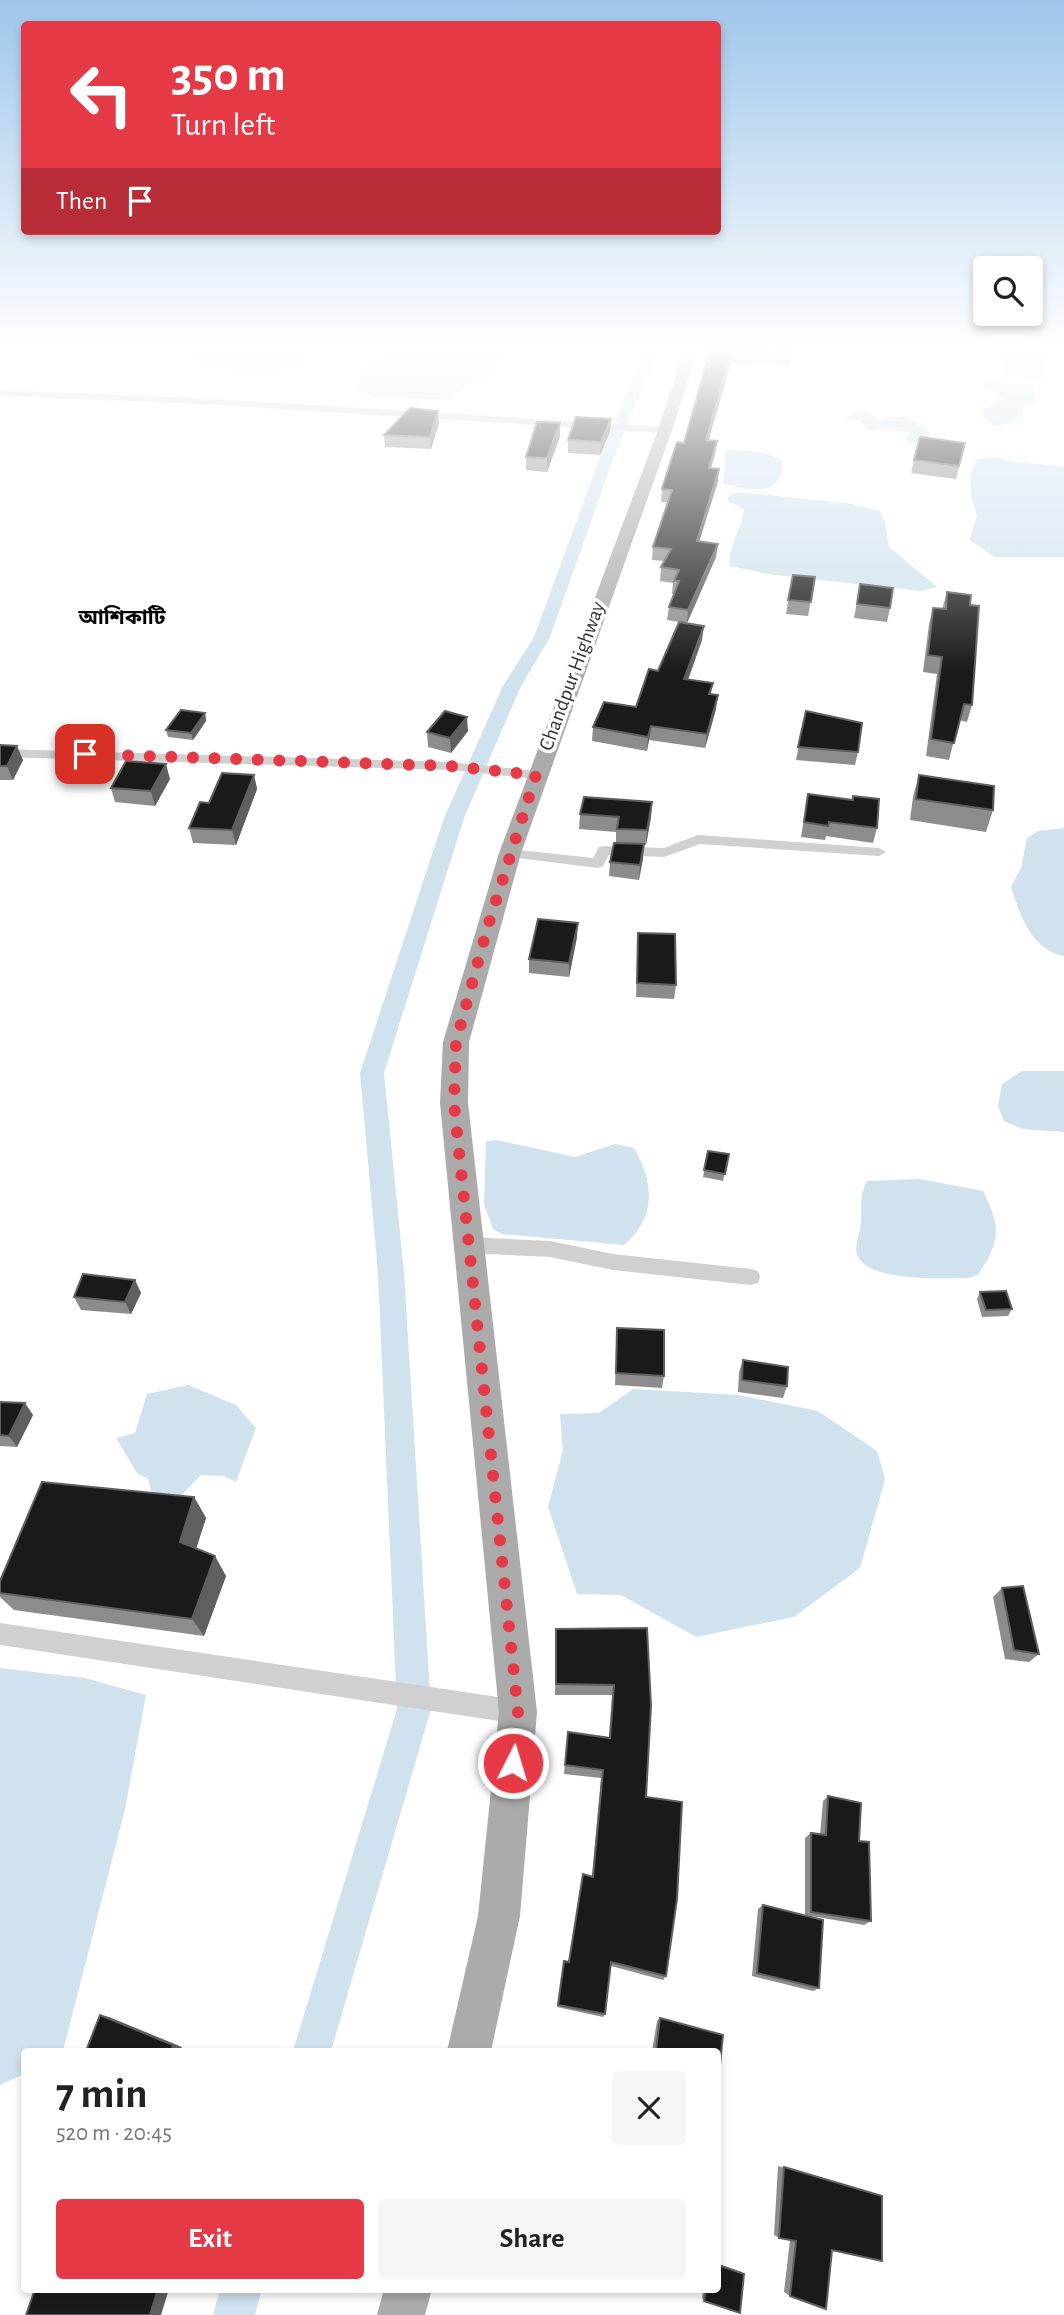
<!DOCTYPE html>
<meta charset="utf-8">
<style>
body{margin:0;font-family:"Alegreya Sans","Noto Sans Bengali",sans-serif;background:#f6f6f6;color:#202124;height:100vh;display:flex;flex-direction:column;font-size:26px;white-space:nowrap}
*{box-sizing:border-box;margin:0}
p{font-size:23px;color:#757577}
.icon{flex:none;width:38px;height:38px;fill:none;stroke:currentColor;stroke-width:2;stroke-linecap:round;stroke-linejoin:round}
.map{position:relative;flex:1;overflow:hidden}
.details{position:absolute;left:21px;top:2048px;width:700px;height:245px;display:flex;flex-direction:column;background:#fff;border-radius:7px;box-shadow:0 4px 10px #0003}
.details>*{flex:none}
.hud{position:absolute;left:21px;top:21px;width:700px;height:214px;border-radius:7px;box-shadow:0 4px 10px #0003;background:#e63946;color:#fff;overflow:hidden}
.tools{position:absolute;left:973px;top:256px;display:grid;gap:14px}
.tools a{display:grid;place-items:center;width:70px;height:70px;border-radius:7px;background:#fff;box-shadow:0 4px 10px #0003;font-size:35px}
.pin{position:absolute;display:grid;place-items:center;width:60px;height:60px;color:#fff;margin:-30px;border-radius:14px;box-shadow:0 4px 10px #0006}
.me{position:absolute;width:77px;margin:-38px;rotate:5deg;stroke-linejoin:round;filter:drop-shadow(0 0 5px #0008)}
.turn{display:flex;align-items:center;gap:24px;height:147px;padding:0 35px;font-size:32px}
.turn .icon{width:91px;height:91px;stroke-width:2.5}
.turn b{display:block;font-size:49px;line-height:60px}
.then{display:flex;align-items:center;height:66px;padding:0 35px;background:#0003;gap:14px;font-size:26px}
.round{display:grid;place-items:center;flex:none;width:74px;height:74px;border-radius:7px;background:#f6f6f6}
.summary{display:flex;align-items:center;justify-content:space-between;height:119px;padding:0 35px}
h1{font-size:42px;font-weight:700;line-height:52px}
.button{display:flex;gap:14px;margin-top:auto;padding:14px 35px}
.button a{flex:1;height:80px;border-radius:7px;background:#e63946;color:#fff;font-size:28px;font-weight:700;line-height:80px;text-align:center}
.button a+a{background:#f6f6f6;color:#202124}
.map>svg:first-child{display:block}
.water{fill:#cfe2ee}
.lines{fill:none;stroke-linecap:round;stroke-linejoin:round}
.canal{fill:#cfe2ee;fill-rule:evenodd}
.street{fill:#d0d0d0;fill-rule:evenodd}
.primary{fill:#ababab;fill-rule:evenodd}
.wall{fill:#8c8c8c}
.shaded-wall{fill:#5f5f5f}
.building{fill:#1a1a1a;stroke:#5f5f5f;stroke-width:2}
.route{stroke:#e63946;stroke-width:12;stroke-dasharray:0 21.6}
.labels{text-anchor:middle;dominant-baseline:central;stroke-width:7;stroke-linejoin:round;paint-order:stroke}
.far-quarter-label{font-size:21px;font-weight:bold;fill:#000;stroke:#fff}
.street-label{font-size:21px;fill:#333;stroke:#fff}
</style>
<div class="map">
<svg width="1064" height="2315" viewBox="0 0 1064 2315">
<rect width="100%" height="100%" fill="#fff"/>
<path class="water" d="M184 347H298L297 351 307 360C283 378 213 370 187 356Z
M384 347H504L487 377 469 381 447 400 374 396 355 390Z
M1010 347H1044L1051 353 1046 365 1047 380 1008 374 1003 362Z
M986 383 1023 384 1034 389 1036 403 1024 404 1023 415 1006 424 994 426 983 418 982 410 1005 397 986 388Z
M866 412 879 419 906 416 931 433 920 442 906 443 910 433 888 428 868 432 861 421 845 419 847 416Z
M726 450C745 450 764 450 782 460 785 498 749 491 723 483Z
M996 457 1014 462 1064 466V557H995L969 540 977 516 971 496 970 477 977 459Z
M740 492 853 504 880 511 885 522 889 547 937 587 921 591 767 574 730 566C727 548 742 528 744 509L727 501 730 494Z
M1064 828V956C1031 950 1020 915 1011 887L1021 868 1027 838 1038 831Z
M1022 1071H1064V1132L1023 1129 1004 1121 998 1106 1002 1084Z
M496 1140 575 1157 615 1144 634 1148C654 1183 657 1217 624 1245L502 1234 493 1229 484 1204 486 1141Z
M920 1179 983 1191C1001 1228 1001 1240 978 1275L968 1278C944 1278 866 1283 857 1254 854 1244 861 1233 861 1222 862 1205 859 1197 867 1181Z
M188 1385 236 1405 256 1428 236 1482 224 1476 201 1475 176 1501 153 1499 148 1479 137 1473 116 1438 135 1433 147 1394Z
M633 1389 738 1395 818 1411 877 1451 885 1479 860 1568 794 1617 696 1637 621 1595 577 1594 548 1507 563 1450 560 1414 599 1413Z
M0 1668 85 1678 146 1695 125 1809 63 2051H24V2074L0 2085Z"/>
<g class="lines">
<path class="canal" d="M647 347H659L614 457 550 637 521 686 464 818 384 1073 404 1273 431 1709 331 2051H293L397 1709 378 1273 360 1073 444 818 503 686 534 637 600 457Z
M220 2289H262L255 2315H213Z"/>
<path class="street" d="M0 390 199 398 665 427 670 430 665 433 199 404 0 396Z
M0 749 450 762 536 771 543 775 536 779 450 770 0 757Z
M698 835 879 848 886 852 879 856 700 844 664 857 609 855 603 866 598 868 510 857 503 853 510 849 593 858 599 847 604 846 664 848Z
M468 1237 550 1241 613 1254 751 1269 758 1271 760 1277 758 1283 751 1285 613 1270 550 1257 468 1253 461 1250 459 1245 461 1240Z
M0 1623 518 1700 526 1704 530 1712 526 1720 518 1724 0 1645Z"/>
<path class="primary" d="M685 347H699L672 430 521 853 469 1042 468 1103 537 1712 520 1916 491 2051H447L478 1916 499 1712 440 1103 443 1042 499 853 658 430Z
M384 2289H432L425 2315H377Z"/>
</g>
<path class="wall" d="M792 347 790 364 753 361 752 364 731 363 708 440 715 454 711 468 718 481 699 542 716 557 687 623 667 620 669 607 674 594H672L673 583 660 581 661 567 664 561 652 560 653 547 668 502H661L662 489 684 443 707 362H704L705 350Z
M611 419 610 432 600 455 568 453V440Z
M439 423 431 449 385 447 384 435Z
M560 423V436L547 472 526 470V457Z
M965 443 956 479 911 473 914 460Z
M793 575 815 577 808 616 786 614Z
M860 584 890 608 887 622 854 618Z
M947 592 972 705 967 722 959 720 949 760 926 756 937 674 923 672 929 624 933 608 942 609Z
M702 640 688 680 713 683 711 694 716 709 705 748 649 740 647 751 592 741 593 727 636 707 658 671Z
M806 711 858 752 855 765 796 760Z
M205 713 206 721 193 740 168 737 166 730Z
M468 731 451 753 428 747 427 732Z
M0 745 23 760 13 780H0Z
M254 775 257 789 236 845 193 843 189 828 209 803Z
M919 775 993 810 986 832 910 820 913 797Z
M170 779 155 806 115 802 111 788Z
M808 794 877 828 873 843 826 836 825 840 801 837Z
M652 802 651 817 646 845H644L639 880 609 876 610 862 616 843V832L579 829 580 814Z
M638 933 676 985 674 999 636 997Z
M577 937 569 977 529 973V959Z
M708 1151 729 1154 723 1181 703 1177Z
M135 1280 141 1293 131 1314 81 1310 74 1297Z
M980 1292 1012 1309 1008 1316 982 1317 977 1299Z
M617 1328 664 1376 662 1388 615 1385Z
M743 1360 787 1386 783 1398 738 1392 739 1372Z
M0 1402 33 1415 17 1447 0 1446Z
M194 1497 206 1518 196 1549 226 1576 204 1636 14 1610 0 1597V1581Z
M1002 1588 1039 1654 1029 1662 1005 1659 993 1597Z
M647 1628 646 1797 666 1976 663 1980 611 1966 605 2014 603 2017 557 2007 564 1961 569 1962 592 1876 601 1778 564 1774 568 1732 609 1737 612 1695H555L556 1629Z
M828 1796 859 1841 871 1921 864 1925 805 1915V1838L811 1833 820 1835 823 1801Z
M763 1905 819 1988 813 1991 752 1976 758 1909Z
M660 2018 718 2051H652L657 2021Z
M778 2166 882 2196 790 2296 784 2292 790 2240 779 2238 774 2235Z
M718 2264 741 2272 704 2301 702 2298 703 2289H718Z"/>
<path class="shaded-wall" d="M732 351 731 363 705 453 706 440Z
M438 411 439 423 431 449 430 437Z
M611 419 610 432 600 455 601 442Z
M560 423V436L547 472V458Z
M717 441 715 454 707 480 709 468Z
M719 469 718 481 695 555 697 541Z
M718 544 716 557 687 623 688 610Z
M704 626 702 640 683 693 684 679Z
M718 695 716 709 705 748 707 734Z
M205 713 206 721 193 740 191 733Z
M467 717 468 731 451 753 450 738Z
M651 726 649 740 647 751 648 737Z
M17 746 23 760 13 780 7 766Z
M166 764 170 779 155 806 151 791Z
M254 775 257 789 236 845 232 830Z
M652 802 651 817 646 845 647 830Z
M644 844 643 859 639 880 640 865Z
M578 923 577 937 569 977V963Z
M135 1280 141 1293 131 1314 125 1302Z
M25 1403 33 1415 17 1447 9 1436Z
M194 1497 206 1518 192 1561 180 1542Z
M215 1556 226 1576 204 1636 192 1619Z
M100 2015 109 2017 182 2047 180 2051H171Z
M718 2264 741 2272 744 2274 718 2265Z
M158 2289H169L161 2315H150Z"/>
<path class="building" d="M706 347H792L791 352 754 349V352L732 351 706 440 717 441 709 468 719 469 697 541 718 544 688 610 669 607 679 581H674L679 570 661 567 671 549 653 547 672 490 662 489 677 442 684 443 710 350H705Z
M410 408 438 411 430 437 384 435Z
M576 417 611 419 601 442 568 440Z
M537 422 560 423 547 458 526 457Z
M920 437 965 443 959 466 914 460Z
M793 575 815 577 811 602 788 600Z
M860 584 893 588 890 608 857 604Z
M947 592 971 595 970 605 979 606 972 705 964 704 954 743 931 739 942 657 928 655 933 608 946 609Z
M679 622 704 626 684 679 713 683 709 694 718 695 707 734 651 726 648 737 593 727 604 702 636 707 649 669 658 671Z
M181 710 205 713 191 733 166 730Z
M445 711 467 717 450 738 427 732Z
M806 711 862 723 858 752 798 747Z
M0 745 17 746 7 766H0Z
M126 761 166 764 151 791 111 788Z
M222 773 254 775 232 830 189 828 200 802 209 803Z
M919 775 994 786 993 810 916 799Z
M808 794 853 800V796L879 799 877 828 829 822 828 826 804 822Z
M584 797 652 802 647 830 617 829 619 817 580 814Z
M614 843 644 844 640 865 610 862Z
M538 919 578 923 569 963 529 959Z
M638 933 675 934 676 985 637 983Z
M708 1151 729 1154 725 1174 704 1170Z
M83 1274 135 1280 125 1302 74 1297Z
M1006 1291 1012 1309 986 1310 980 1292Z
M617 1328 664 1330V1376L616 1373Z
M743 1360 788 1367 787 1386 742 1380Z
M0 1402 25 1403 9 1436 0 1435Z
M42 1482 194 1497 180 1542 215 1556 192 1619 0 1593V1581Z
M1023 1586 1039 1654 1014 1650 1002 1588Z
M647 1628 651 1706 646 1797 682 1802 677 1899 666 1976 611 1962 605 2014 558 2005 564 1961 569 1962 583 1874 593 1877 603 1770 565 1765 568 1732 610 1738 614 1685 556 1684V1629Z
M828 1796 861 1803 859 1841 869 1842 871 1921 811 1912V1833L826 1835Z
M763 1905 823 1920 819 1988 757 1973Z
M100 2015 173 2045 171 2051H86Z
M660 2018 723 2035 718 2085V2051H656Z
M784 2167 882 2196V2261L832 2250 826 2309 790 2296 796 2241 779 2238Z
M718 2265 744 2274 740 2313 704 2301 706 2289H718Z
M35 2289H158L150 2315H26Z"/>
<linearGradient id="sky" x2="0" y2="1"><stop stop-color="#9ec6ea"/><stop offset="0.52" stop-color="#fff"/><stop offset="1" stop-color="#fff" stop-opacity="0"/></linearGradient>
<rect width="1064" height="671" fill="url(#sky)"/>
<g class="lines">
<path class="route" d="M85 754 450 766 536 775 487 929 456 1042 454 1104 518 1712 513 1763"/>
</g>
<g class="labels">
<g class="far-quarter-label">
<text x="122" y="617">আশিকাটি</text>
</g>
<g class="street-label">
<text transform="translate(572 676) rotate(-70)">Chandpur Highway</text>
</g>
</g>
</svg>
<div class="tools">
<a><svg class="icon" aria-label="search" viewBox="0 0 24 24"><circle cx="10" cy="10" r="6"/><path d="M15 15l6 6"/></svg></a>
</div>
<div class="pin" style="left:85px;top:754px;background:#d93025"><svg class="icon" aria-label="arrive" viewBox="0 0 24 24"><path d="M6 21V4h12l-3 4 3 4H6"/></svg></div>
<svg class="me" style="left:513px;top:1763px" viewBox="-20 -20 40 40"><circle r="17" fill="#e63946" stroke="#fff" stroke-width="3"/><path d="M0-11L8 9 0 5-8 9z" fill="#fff"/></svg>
<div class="hud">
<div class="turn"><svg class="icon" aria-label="left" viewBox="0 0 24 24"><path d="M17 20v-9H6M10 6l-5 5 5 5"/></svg><div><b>350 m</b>Turn left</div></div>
<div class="then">Then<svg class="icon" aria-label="arrive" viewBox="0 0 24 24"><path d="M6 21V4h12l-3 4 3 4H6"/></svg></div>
</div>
<section class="details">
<div class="summary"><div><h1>7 min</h1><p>520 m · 20:45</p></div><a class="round"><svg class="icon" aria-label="close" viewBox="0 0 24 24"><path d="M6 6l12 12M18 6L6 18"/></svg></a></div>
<div class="button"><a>Exit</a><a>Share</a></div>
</section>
</div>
